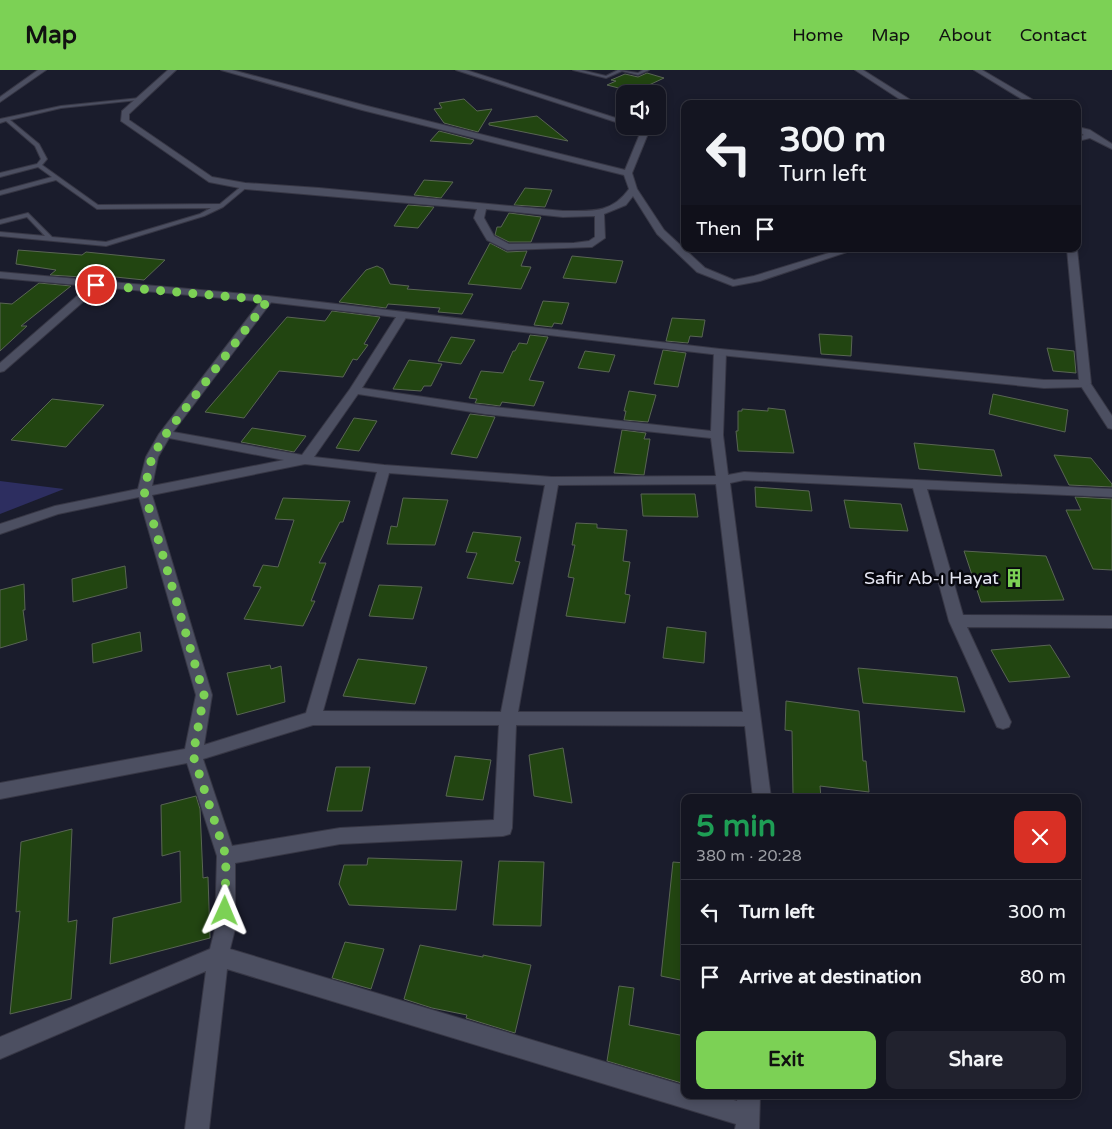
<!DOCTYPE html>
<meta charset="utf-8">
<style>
body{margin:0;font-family:"Varela Round",sans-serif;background:#21222e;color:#f1f3f6;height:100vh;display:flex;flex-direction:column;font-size:19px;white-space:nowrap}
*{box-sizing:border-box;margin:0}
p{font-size:16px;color:#9d9fa5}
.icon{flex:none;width:28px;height:28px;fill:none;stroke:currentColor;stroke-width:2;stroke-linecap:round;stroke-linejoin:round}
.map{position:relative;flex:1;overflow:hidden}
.sheet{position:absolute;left:681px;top:724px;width:400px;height:305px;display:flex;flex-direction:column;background:#141521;border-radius:10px;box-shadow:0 2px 8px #0003,0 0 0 1px #33343f}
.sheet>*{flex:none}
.hud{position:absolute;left:681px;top:30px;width:400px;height:152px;border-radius:10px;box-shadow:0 2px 8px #0003,0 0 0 1px #33343f;background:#141521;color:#f1f3f6;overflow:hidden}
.buttons{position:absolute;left:616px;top:15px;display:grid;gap:10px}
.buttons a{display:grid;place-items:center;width:50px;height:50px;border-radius:10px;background:#141521;box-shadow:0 2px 8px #0003,0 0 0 1px #33343f;font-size:25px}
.pin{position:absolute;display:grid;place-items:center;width:42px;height:42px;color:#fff;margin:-21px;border:2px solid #fff;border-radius:50%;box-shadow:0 1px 5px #0007}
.me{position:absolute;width:55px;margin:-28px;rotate:1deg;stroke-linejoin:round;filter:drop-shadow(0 0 4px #0008)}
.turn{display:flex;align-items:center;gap:18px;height:105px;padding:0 15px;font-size:22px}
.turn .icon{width:65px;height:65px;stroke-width:2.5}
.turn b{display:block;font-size:35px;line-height:42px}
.then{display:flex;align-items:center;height:48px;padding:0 15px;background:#0003;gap:10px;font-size:19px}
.round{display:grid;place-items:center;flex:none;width:52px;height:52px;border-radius:10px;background:#21222e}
.headline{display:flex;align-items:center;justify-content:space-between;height:85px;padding:0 15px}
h1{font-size:30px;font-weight:700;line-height:38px;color:#1e9e55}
.action{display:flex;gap:10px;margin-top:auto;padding:10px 15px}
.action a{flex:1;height:58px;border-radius:10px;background:#7cd155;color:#111;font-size:20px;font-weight:700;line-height:58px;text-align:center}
.action a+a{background:#21222e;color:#f1f3f6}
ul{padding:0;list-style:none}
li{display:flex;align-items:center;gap:15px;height:65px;padding:0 15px;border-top:1px solid #33343f}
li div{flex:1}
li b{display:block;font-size:19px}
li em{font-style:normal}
header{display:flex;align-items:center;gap:30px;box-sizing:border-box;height:70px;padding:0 25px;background:#7cd155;color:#111}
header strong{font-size:24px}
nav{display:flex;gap:28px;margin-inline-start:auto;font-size:18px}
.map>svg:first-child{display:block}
.green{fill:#2d2e60}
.building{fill:#224511;stroke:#596554}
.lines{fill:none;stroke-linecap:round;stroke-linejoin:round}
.service-casing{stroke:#373745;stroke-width:2}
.minor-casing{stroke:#373745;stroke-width:2}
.tertiary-casing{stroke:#373745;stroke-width:2}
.service{fill:#4c4f61;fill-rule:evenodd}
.minor{fill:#4c4f61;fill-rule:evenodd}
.tertiary{fill:#4c4f61;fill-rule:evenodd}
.route{stroke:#7cd155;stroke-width:9;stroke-dasharray:0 16.2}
.labels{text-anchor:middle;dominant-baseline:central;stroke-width:5;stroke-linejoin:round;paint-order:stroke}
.poi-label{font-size:18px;fill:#e5e6f2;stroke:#07070e;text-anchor:end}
</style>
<header>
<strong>Map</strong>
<nav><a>Home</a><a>Map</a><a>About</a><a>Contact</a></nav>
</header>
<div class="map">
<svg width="1112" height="1059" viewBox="0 0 1112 1059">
<rect width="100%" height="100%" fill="#1a1c2c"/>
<path class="green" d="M0 411 64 419 0 444Z"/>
<path class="building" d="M647 3 664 8 634 22 607 15 616 11 611 10 625 4 638 7Z
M464 29 477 41 492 39 478 62 444 53 434 39 442 38 439 33Z
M537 46 568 71 489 55V53Z
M439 61 474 70 471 74 430 71Z
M424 110 453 112 441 128 414 125Z
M525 118 552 120 545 137 514 135Z
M408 135 434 137 418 158 394 156Z
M509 143 541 147 531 172H509L495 165 497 157H501Z
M490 173 507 182 527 181 521 196 531 197 521 219 468 214Z
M18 180 82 185 86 182 165 190 144 210 87 204 82 207 50 205 56 200 16 194Z
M572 186 623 191 616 213 563 208Z
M377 196 383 199 390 214 409 216 407 219 473 224 462 244 438 242 440 238 388 234 386 238 339 232 366 200Z
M39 213 71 216 21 256H27L0 281V233L12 234Z
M543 231 569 233 562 254 554 253 552 257 534 255Z
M332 241 380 247 364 274 368 275 357 290 353 289 343 307 279 301 244 348 205 342 287 247 325 251Z
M672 248 705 250 702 267 690 266 688 273 666 271Z
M819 264 852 266 851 286 821 284Z
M530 265 548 267 529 310 544 312 534 336 502 332 500 336 485 334 475 333 477 329 469 328 481 301 503 303 513 281H515L519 273 527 274Z
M451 267 475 270 461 294 438 291Z
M1047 278 1074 281 1076 303 1053 301Z
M663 280 686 283 678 317 654 314Z
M585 281 615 285 609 302 578 298Z
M409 290 442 294 431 316H424L421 321 393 319Z
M629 321 656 325 648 352 624 350 626 341H624Z
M993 324 1068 340 1065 362 989 344Z
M52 329 104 335 66 377 11 370Z
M768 338 785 340 794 383 738 381 736 361H738V341H742V339L768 341Z
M470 344 495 347 477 388 451 384Z
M354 348 377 351 359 381 336 378Z
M252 358 306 366 294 382 241 372Z
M622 360 646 363 644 369H650L644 405 614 403Z
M914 373 994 380 1002 406 919 399Z
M1054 385 1091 388 1112 414V417L1069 415Z
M755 417 809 421 812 441 756 437Z
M641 424H695L698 447 643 446Z
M1075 427 1112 429V500L1093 499 1066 440H1081Z
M283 428 350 431 343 452H340L319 493H326L311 531H315L303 556 244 549 261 517 253 516 263 495 278 497 294 450 275 449Z
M403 428 448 430 435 475 387 474 391 456 397 457Z
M844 430 901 434 908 461 850 458Z
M576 453 597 454V458L627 460 623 491 630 492 625 524 630 525 625 553 566 546 574 508 568 507 575 475H572Z
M473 462 521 467 515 491 520 492 513 514 467 508 477 483 466 482Z
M964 481 1046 486 1064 530 981 532Z
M125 496 127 518 73 532 72 509Z
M24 514 25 540H23L27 570 0 578V520Z
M379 515 422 517 413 549 369 546Z
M667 557 706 562 704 593 663 588Z
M140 562 142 581 93 593 92 574Z
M1050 575 1070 607 1009 612 991 580Z
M358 589 427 597 415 634 343 626Z
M270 595 271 599 281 596 285 632 237 645 227 603Z
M858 598 957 607 965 642 863 633Z
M786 631 859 641 863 691H866L869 722 820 716 821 728 793 725 792 661 785 660Z
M563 678 572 733 534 726 529 685Z
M455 686 491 690 483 730 446 726Z
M336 697H370L362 741H327Z
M196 726 200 739 203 808 208 807 210 868 110 894 113 848 181 832 180 781 162 786 161 735Z
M72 759 68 852 77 850 71 929 10 944 20 841 16 842 21 772Z
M368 788 462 791 456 840 349 835 339 814 344 795H367Z
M499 791 544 792 541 856 493 855Z
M673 792 685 793V911L661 906Z
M345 872 384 879 371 919 332 908Z
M420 875 483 887V885L531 895 515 963 466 948 467 945 432 938 404 929Z
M619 916 634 918 629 955 685 966V1014L607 991Z"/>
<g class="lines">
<g class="service-casing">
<path id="service" d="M573 0H581L606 6 618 0 638 3 643 0H649L638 5 622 1 606 8Z
M140 28 138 30 61 38 10 50 39 74 47 89 42 95 98 135 220 134 243 115H247V117L223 137 204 146 106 176 0 166V162L45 166 27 147 0 154V150L28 143 52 167 106 172 200 144 211 138 97 139 56 110 0 125V121L52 107 38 97 0 107V103L37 94 41 89 35 76 6 51 0 53V49L61 36Z"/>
</g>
<g class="minor-casing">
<path id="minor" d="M168 0H176L129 44V50L212 107 245 113 319 118 563 141C591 141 611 144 629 119L624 105 362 40 221 0H232L367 36 625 100 639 66 631 56H639L647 66 632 103 637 119 664 160 705 198 734 210 754 206 842 179H856L760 211 733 216 697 202 657 164 633 126 626 135 604 144 605 168 592 177 507 180 487 170 474 148 477 139 245 119 209 112 121 51 122 41ZM486 139 563 147 595 146V167L589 171 574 173 509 174 494 166 484 148Z
M456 0H466L625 51V55Z
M855 0H863L917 34H907Z
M96 212 100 213V217L4 301 0 302V293L92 213Z
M268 226 273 229 272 231 173 362 302 385 350 319 398 244 402 243 407 246 362 318 485 336 711 361 714 282 720 279 726 282 723 365 728 405 744 402 1112 419V427L927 419 963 545 1112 546V558L967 557 1011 652 1009 657 1003 659 997 657 949 551 913 418 744 410 730 413 771 728H753L745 656 516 655 512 758 510 764 503 766 340 774 235 793V859L230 879 685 1016V1025H716L737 1031 738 1025H760L759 1059H735L736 1054 227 899 209 1059H185L206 901 0 989V967L210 879 215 859 217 786 187 693 0 729V713L185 679 196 625 139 427 58 444 0 464V454L55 436 138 419 146 387 159 364 264 227ZM358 324 485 344 711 368 716 406 552 407 384 395 314 387ZM169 368 284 390 152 416 158 387ZM305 394 377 402 306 643 204 675 212 625 152 425ZM389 403 545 415 501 642 323 641ZM716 414 743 642H518L558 415ZM313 655H499L494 750 340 758 232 776 203 689Z
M1085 309 1089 311 1112 346V359L1108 358 1079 313Z"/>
</g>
<g class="tertiary-casing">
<path id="tertiary" d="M38 0H46L0 32V27Z
M974 0H982L1040 34H1030Z
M1078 57 1090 60 1112 74V79L1090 68 1078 71V67L1084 65 1078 61Z
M1067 179H1077L1091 313 1085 317 1044 318 720 285 268 232 0 208V202L268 226 720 279 1044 310H1079Z"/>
</g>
<use href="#service" class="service"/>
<use href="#minor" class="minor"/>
<use href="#tertiary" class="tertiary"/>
</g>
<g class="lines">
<path class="route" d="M96 215 268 230 166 364 152 387 144 421 204 625 193 685 226 786 225 841"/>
</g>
<defs>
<g id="building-bare" transform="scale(1.5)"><path d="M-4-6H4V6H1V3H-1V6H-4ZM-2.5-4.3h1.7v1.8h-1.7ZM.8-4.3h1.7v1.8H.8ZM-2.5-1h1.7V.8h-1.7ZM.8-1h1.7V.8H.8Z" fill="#7cd155" stroke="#07070e" stroke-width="2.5" paint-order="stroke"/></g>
</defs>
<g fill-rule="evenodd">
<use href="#building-bare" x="1014" y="508"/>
</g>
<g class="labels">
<g class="poi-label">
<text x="999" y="508">Safir Ab-ı Hayat</text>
</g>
</g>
</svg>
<div class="buttons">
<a><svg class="icon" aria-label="sound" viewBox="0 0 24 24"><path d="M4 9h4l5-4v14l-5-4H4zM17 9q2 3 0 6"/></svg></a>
</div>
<div class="pin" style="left:96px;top:215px;background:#d93025"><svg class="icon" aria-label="arrive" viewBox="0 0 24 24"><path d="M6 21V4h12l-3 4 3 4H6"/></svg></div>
<svg class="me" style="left:225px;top:841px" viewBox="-20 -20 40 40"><path d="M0-17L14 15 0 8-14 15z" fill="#7cd155" stroke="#fff" stroke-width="4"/></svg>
<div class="hud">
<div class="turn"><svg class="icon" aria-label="left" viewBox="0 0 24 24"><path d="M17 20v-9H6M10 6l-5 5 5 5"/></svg><div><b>300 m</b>Turn left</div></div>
<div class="then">Then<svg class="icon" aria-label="arrive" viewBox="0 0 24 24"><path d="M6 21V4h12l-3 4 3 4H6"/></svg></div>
</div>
<section class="sheet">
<div class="headline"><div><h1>5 min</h1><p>380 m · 20:28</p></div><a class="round" style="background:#d93025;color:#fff"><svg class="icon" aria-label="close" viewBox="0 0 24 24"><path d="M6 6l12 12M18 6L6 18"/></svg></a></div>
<ul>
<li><svg class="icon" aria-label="left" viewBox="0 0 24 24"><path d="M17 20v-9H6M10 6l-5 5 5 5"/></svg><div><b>Turn left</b></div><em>300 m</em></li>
<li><svg class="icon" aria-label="arrive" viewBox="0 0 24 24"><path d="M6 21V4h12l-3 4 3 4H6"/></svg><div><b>Arrive at destination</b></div><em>80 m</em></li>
</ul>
<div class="action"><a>Exit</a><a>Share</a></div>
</section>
</div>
